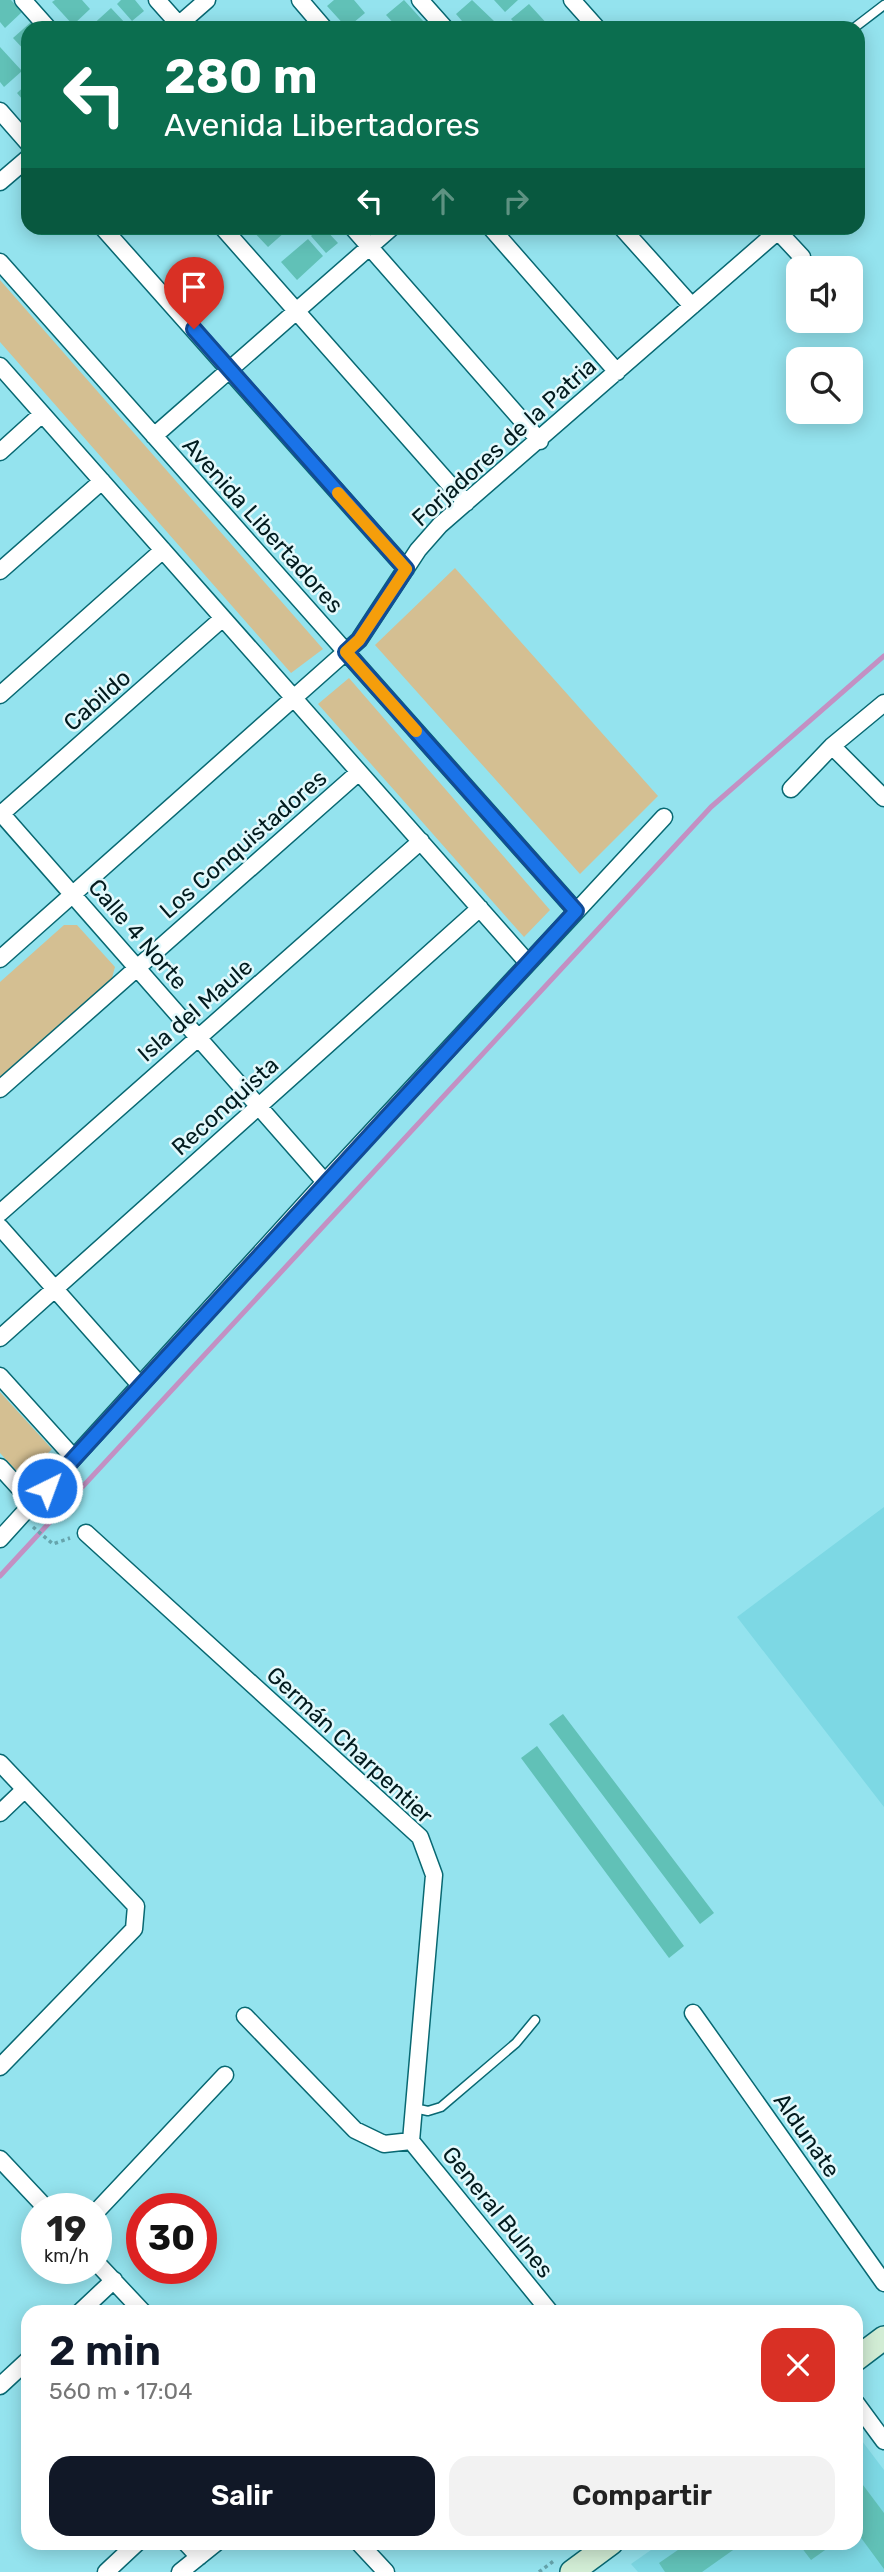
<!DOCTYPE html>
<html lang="es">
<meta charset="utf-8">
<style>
body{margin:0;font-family:Rubik,sans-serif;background:#f2f2f2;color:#222;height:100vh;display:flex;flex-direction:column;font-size:26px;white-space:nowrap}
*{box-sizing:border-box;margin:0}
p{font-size:23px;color:#767676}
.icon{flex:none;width:38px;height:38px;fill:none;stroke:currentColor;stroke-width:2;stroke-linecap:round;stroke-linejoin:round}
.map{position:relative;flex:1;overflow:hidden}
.details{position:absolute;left:21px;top:2305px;width:842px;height:245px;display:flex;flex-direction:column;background:#fff;border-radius:21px;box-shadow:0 4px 18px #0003}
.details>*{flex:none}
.top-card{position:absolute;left:21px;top:21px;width:844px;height:214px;border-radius:21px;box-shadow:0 4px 18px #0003;background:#0b6e4f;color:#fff;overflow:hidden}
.fabs{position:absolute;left:786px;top:256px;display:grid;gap:14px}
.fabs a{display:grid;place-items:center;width:77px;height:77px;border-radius:14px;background:#fff;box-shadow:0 4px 18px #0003;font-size:35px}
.speed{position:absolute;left:21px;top:2193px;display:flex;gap:14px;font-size:35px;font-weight:700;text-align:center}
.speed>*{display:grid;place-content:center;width:91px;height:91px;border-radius:50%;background:#fff;box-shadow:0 4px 18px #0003;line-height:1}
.speed small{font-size:18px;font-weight:400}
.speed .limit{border:10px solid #d22;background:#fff;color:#111}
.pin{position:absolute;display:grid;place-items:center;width:60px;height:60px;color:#fff;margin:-72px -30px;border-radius:50% 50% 50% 0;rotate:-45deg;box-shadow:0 0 7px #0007}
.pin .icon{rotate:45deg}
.me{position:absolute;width:77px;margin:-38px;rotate:42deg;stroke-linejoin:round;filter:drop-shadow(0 0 5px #0008)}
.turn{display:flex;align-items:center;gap:24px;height:147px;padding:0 28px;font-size:32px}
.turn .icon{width:91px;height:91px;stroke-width:2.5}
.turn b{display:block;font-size:49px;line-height:60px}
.lanes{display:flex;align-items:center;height:66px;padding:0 28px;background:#0003;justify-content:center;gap:35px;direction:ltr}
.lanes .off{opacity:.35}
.round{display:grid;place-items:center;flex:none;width:74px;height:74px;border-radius:21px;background:#f2f2f2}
.head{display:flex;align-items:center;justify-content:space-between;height:119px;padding:0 28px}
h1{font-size:42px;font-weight:600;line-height:52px;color:#111827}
.primary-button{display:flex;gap:14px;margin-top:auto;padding:14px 28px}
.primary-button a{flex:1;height:80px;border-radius:21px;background:#111827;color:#fff;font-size:28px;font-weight:600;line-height:80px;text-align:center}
.primary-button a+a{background:#f2f2f2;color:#222}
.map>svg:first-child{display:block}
.built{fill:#7dd8e4}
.green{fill:#d4bf92}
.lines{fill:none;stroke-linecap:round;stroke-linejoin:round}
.stream{stroke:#c390c3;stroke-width:5}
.building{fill:#61c1b7}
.service-casing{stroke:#086872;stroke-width:11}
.minor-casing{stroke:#086872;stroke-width:19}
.secondary-casing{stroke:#086872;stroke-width:26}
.path{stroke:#66a4ac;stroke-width:3.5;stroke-dasharray:3.5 3.5;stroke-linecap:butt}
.service{stroke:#fff;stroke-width:8}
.minor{stroke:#fff;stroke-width:16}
.secondary{stroke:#d2edd5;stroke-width:23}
.route-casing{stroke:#114b97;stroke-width:18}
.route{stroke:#1a73e8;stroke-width:12}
.slow{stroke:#f59e0b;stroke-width:12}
.labels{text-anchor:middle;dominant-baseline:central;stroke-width:5;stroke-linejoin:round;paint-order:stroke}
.street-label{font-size:23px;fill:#021b1e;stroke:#e3f9fc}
</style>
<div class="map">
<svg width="884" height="2572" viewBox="0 0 884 2572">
<rect width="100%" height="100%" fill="#94e3ee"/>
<path class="built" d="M884 1507V1807L737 1617Z
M856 2433 884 2470V2572H638L631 2564 661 2543H856Z"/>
<path class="green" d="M0 280 323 649 291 673 0 342Z
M455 568 658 796 580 874 375 645Z
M349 678 550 910 524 937 318 704Z
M64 925H77L115 967 112 978 0 1082V982Z
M0 1392 52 1449 24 1479 0 1453Z"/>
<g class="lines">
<path class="stream" d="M0 1576 711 807 884 656"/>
</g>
<path class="building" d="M0 0H11L22 12 5 28 0 22Z
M55 0H82L90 9 73 25 52 2Z
M121 0H135L144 11 132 21 117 4Z
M334 0H354L365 13 347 28 327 6Z
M404 0 424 22 417 28H398L386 15Z
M472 0 494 21 486 28H468L456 14Z
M494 0H518L505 12Z
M529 4 549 26 547 28H519L511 19Z
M111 8 127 25 124 28H89Z
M31 22 36 28H28V54L13 38Z
M0 47 22 71 4 87 0 82Z
M28 83V106L17 93Z
M250 228H282L285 232 268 247Z
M320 228H324L338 243 326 253 311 236Z
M308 239 323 256 297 280 281 262Z
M563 1714 714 1913 700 1924 549 1724Z
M537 1746 684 1946 669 1958 521 1758Z
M860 2481 884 2513V2569L856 2531V2484Z
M688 2543H743L702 2572H665L659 2563Z
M798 2543H835L811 2560Z"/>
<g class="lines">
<g class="service-casing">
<path id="service" d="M854 28 884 5
M414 2108 428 2111 441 2107 516 2043 535 2020"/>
</g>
<g class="minor-casing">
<path id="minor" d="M23 0 48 28
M157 0 182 28
M300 0 324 28
M420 0 445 28
M572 0 597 28
M175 28 207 0
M0 111 28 143
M0 182 28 158
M103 228 406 569
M223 228 466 503
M353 228 540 441
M491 228 617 372
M622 228 692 306
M775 228 802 257
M0 262 576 911
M0 366 528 963
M154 436 391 228
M0 452 42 414
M0 571 102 481
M0 695 163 550
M832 746 884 798
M791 789 832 746 884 703
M0 812 325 1182
M0 815 223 618
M0 959 359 640 418 550 440 525 778 231
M0 1089 359 772
M0 1213 421 841
M0 1227 140 1385
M0 1338 480 908
M0 1376 74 1458
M0 1467 33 1503
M86 1533 420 1837 434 1875 411 2141
M0 1539 325 1182 664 817
M0 1763 136 1906 134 1929 0 2067
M0 1813 24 1790
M693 2013 884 2283
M245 2016 355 2130 384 2144 411 2141
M411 2141 550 2312
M0 2159 46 2208
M96 2212 225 2075
M96 2262 143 2312
M80 2312 114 2280
M0 2386 28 2360
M856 2403 884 2441
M186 2543 199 2557
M359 2543 386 2572
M106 2572 137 2543
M180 2572 216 2543"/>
</g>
<g class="secondary-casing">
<path id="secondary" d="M856 2359 884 2338
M572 2572 611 2543"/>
</g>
<path class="path" d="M33 1527 53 1544 70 1538
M539 2572 555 2560"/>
<use href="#service" class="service"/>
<use href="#minor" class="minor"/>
<use href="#secondary" class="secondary"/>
</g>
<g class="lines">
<g class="route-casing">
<path id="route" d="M47 1488 576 911 346 652 359 640 406 569 194 329"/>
</g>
<use href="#route" class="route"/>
<path class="slow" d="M338 493 406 569 359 640 346 652 416 731"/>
</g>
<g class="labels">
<g class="street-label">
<text transform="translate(504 442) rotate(-42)">Forjadores de la Patria</text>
<text transform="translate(263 525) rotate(48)">Avenida Libertadores</text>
<text transform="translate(97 700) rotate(-41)">Cabildo</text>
<text transform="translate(243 844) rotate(-41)">Los Conquistadores</text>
<text transform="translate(138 934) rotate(49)">Calle 4 Norte</text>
<text transform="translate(195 1010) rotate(-41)">Isla del Maule</text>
<text transform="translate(225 1106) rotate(-42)">Reconquista</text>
<text transform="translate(350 1745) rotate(43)">Germán Charpentier</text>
<text transform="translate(807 2135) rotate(55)">Aldunate</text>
<text transform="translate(498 2212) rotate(51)">General Bulnes</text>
</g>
</g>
</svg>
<div class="fabs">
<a><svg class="icon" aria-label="sound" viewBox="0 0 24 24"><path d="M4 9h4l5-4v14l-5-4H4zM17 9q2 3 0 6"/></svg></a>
<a><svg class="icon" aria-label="search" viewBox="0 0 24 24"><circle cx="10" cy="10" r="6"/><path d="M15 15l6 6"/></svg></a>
</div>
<div class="speed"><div>19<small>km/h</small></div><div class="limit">30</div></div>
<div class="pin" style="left:194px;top:329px;background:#d93025"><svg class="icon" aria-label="arrive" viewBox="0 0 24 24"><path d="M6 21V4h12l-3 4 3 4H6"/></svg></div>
<svg class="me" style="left:47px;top:1488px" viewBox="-20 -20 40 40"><circle r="17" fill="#1a73e8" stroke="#fff" stroke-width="3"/><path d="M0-11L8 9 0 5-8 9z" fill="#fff"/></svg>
<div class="top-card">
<div class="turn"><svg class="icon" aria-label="left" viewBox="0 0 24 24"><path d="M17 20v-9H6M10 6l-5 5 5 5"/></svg><div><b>280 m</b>Avenida Libertadores</div></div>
<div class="lanes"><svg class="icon" aria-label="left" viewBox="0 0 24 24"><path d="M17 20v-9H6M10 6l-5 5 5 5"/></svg><svg class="icon off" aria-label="ahead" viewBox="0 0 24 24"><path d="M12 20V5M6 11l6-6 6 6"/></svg><svg class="icon off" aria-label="right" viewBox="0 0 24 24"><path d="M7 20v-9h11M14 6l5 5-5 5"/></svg></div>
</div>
<section class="details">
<div class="head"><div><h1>2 min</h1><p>560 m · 17:04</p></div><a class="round" style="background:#d93025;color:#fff"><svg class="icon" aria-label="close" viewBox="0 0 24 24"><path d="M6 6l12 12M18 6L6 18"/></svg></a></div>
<div class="primary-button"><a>Salir</a><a>Compartir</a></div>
</section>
</div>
